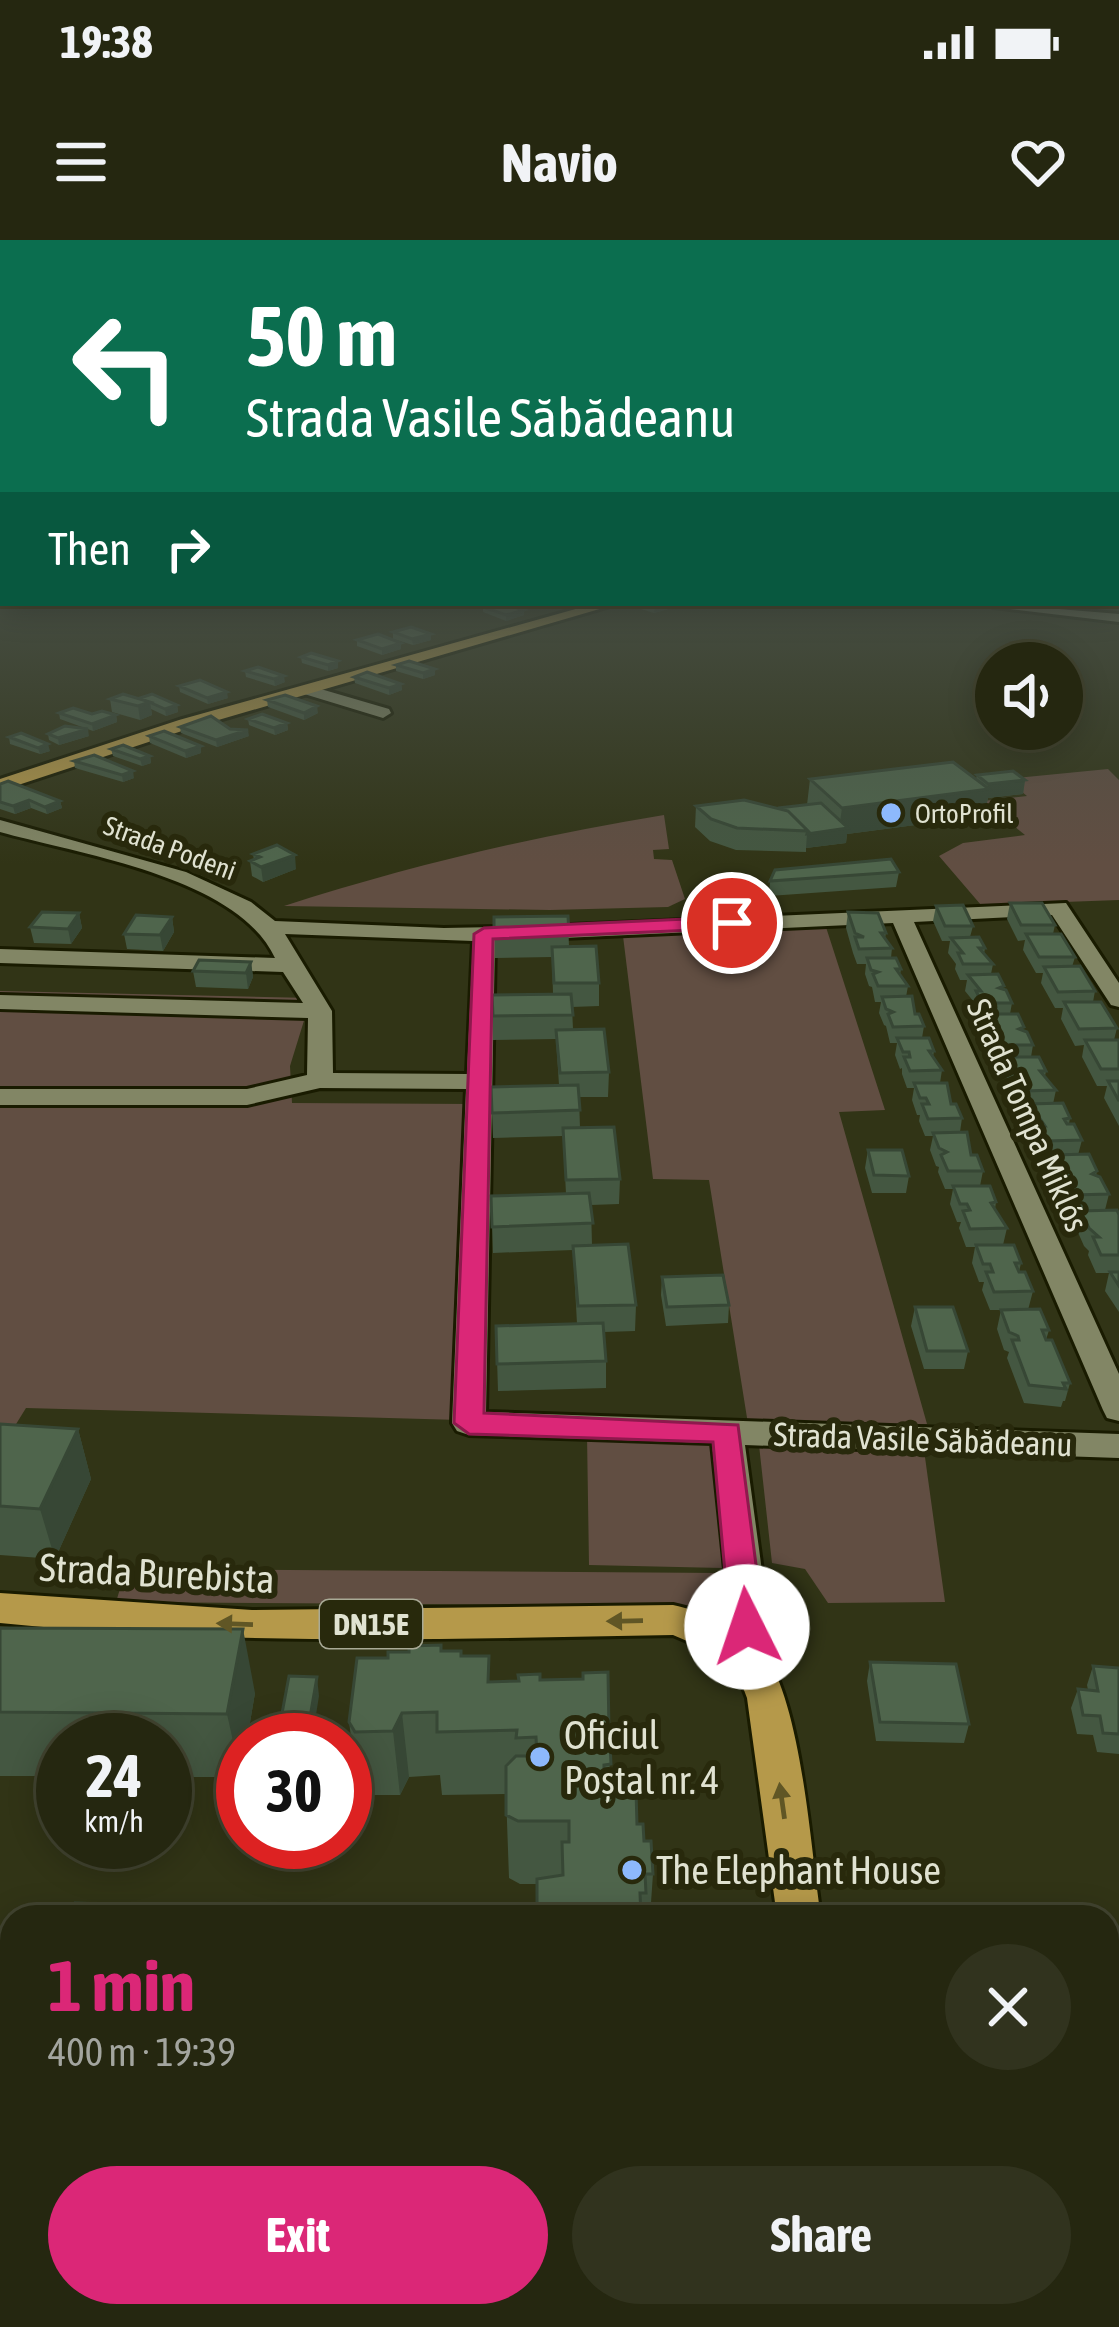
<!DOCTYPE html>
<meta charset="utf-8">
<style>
body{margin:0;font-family:"Asap Condensed",sans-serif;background:#31331e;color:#f1f3f6;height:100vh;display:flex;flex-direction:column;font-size:45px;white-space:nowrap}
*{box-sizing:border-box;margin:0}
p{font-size:39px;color:#a3a59f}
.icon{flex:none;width:66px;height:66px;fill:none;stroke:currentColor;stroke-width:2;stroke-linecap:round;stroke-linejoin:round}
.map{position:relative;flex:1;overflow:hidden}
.side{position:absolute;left:0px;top:1665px;width:1119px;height:423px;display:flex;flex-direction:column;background:#252710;border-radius:36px 36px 0 0;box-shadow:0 6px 30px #0003,0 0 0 3px #424430}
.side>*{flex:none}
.banner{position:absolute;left:0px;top:0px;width:1119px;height:366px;box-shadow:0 6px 30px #0003,0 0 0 3px #424430;background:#0b6e4f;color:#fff;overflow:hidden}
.controls{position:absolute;left:975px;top:402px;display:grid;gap:24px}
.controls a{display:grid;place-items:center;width:108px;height:108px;border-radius:50%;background:#252710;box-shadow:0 6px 30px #0003,0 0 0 3px #424430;font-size:60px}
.speed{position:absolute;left:36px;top:1473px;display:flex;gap:24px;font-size:60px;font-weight:700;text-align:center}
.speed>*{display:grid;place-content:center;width:156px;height:156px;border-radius:50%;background:#252710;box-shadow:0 6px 30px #0003,0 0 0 3px #424430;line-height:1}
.speed small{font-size:30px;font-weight:400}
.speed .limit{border:18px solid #d22;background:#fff;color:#111}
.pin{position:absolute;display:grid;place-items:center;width:102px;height:102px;color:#fff;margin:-51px;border:6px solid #fff;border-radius:50%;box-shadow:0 3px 12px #0007}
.me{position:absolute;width:132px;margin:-66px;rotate:356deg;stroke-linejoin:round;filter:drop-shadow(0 0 9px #0008)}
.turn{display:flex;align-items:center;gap:42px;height:252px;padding:0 48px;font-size:54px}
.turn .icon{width:156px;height:156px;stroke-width:2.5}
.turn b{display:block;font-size:84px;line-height:102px}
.then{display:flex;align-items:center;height:114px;padding:0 48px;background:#0003;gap:24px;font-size:45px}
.round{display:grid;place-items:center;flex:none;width:126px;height:126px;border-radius:63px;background:#31331e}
.headline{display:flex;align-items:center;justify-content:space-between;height:204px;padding:0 48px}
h1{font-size:72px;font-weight:700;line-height:90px;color:#db2777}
.button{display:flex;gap:24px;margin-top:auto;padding:24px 48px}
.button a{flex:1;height:138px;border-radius:72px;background:#db2777;color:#fff;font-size:48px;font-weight:700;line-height:138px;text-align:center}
.button a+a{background:#31331e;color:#f1f3f6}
.status{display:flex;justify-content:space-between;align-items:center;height:84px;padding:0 60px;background:#252710;direction:ltr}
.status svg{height:33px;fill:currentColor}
header{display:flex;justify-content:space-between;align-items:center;height:156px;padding:0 48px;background:#252710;font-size:54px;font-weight:700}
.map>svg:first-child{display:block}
.green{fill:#614e42}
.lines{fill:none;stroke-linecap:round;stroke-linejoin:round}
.minor-casing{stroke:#191b00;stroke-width:6}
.major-casing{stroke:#191b00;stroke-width:6}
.minor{fill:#828665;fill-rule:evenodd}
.major{fill:#b5994a;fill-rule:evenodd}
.wall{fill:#445741}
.shaded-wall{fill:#374735}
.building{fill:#4f654c;stroke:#374735;stroke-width:3}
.oneway{fill:#605625}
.route{fill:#db2777;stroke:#8e194d;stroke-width:3}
.poi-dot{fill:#8db9fc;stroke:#28290c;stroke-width:4.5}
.labels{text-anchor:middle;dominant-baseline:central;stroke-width:12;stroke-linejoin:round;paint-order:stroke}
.far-poi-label{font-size:27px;fill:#e0e2d1;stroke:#28290c;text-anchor:start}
.far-street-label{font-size:27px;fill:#e0e2d1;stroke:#28290c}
.shield{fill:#28290c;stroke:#a9aa96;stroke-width:3}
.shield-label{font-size:30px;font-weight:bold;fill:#e0e2d1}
.street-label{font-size:33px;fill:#e0e2d1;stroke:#28290c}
.near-street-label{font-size:39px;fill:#e0e2d1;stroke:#28290c}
.near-poi-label{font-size:39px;fill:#e0e2d1;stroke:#28290c;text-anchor:start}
</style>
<div class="status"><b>19:38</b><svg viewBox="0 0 49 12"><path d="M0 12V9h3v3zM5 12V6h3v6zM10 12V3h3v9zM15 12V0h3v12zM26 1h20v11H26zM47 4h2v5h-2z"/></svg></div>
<header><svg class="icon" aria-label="menu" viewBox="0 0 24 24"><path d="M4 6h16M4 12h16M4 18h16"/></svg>Navio<svg class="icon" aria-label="heart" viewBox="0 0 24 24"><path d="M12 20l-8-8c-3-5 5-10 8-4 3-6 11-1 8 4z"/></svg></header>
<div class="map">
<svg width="1119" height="2087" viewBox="0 0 1119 2087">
<rect width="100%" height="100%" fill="#313416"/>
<path class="green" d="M1108 529 1119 540V660L981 665 939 616 963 603 1025 595 983 561 1027 556 1006 539Z
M664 575 669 609 653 610 654 619 672 620 685 659 668 667 550 670 284 666C409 626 534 596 664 575Z
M825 684 885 870 839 872 927 1184H748L709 940 653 939 623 696Z
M0 751 311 758 290 826 292 863 472 864 460 1180 26 1168 0 1210Z
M587 1195 715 1200 722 1328 589 1325Z
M759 1205 924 1210 945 1362 828 1363 805 1329 772 1323Z
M126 1329 721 1333 724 1366 116 1362Z"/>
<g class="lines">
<g class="minor-casing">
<path id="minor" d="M3 349V357L0 358V350Z
M986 363 1119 374V382L993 367Z
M307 445 389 469 391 473 383 478 301 453 299 450Z
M0 580 186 632 251 662 275 681 444 688 549 686 1066 663 1119 743V767L1111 765 1052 675 914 682 1119 1134V1181L1107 1178 1103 1170 893 683 495 701 486 1172 1119 1194V1218L745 1205 767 1368 766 1387 751 1416 737 1420 723 1416 718 1405 728 1386 729 1368 712 1203 469 1195 457 1191 452 1183 466 849 320 848 247 865H0V849H247L307 835 308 778 0 769V755L303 763 283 732 0 723V709L275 718C238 637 79 614 0 592ZM285 694 473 701 467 834 333 833 332 771Z
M0 1791 12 1795V1843L0 1839Z
M706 2076H786L791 2087H711Z"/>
</g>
<g class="major-casing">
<path id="major" d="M597 363H620L191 488 0 551V539L179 480Z
M0 1353 252 1370 673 1365C702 1372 735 1380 756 1402 802 1450 810 1608 821 1677H777L747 1458 739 1437 720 1415 673 1395C448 1399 224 1406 0 1383Z
M829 2076H883L885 2087H831Z"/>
</g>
<use href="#minor" class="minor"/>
<use href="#major" class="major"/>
</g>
<path class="wall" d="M641 363 686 364 654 373 641 369Z
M483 367 524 375 506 381 483 372Z
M393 392 431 400 413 405 393 399Z
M357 400 401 403V409L382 415 357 406Z
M301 417 338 428 328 431 302 423Z
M396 425 435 429V435L423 439 396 431Z
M245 431 285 442 275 446 246 437Z
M354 437 401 444 402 450 389 455 355 443Z
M179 446 228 458 208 464 180 452Z
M110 459 140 460 177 465 178 472 166 476 151 469 152 475 140 480 112 472Z
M267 460 318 473 304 480 268 467Z
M59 473 116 475 117 482 93 491 60 479Z
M248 479 287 483 288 490 275 495 249 485Z
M180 487 230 489 249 496 217 507 181 493Z
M48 494 89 496 59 505 49 500Z
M149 496 201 513 186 518 150 503Z
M9 497 50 511 40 514 10 504Z
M111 509 150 516 151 523 142 526 113 516Z
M74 521 134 538 123 542 75 528Z
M977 535 1025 540 1023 554 988 558 984 576 847 594 846 603 806 608V612L736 610 710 601 695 587 696 566 778 569 807 565 810 539H976Z
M0 544 60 561 62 568 47 574 31 568 15 574 0 569Z
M253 614 296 629 263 642 252 636 250 621 254 620Z
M899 632 896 647 769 656 770 641Z
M1010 663 1055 685 1053 694 1075 717 1072 727 1095 751 1093 762 1117 788 1114 800H1119V886L1104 858 1107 846H1097L1082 817 1084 805 1075 806 1061 779 1063 768H1055L1041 743 1043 733H1036L1023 710 1025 700 1018 701 1007 679Z
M936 666 973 686 970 697 985 708 984 714 993 724 991 734 1012 763 1010 774 1033 805 1031 817 1046 831 1045 836 1056 850 1053 864 1070 878 1069 884 1082 900 1078 915 1097 931 1096 936 1109 954 1105 970 1119 975V1072L1105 1051 1109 1033H1096L1088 1015 1089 1011 1084 1006 1076 988 1080 973H1069L1061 956 1062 950 1050 932 1053 918H1043L1036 903 1037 897 1026 881 1029 868H1020L1013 854 1014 849 1004 834 1006 822H998L992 809 993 804 984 791 986 779H979L973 768 974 762 965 751 967 740H960L955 729 956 724 948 713 950 701H942L933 681Z
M848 672 886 693 885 698 892 708 891 718 901 729 900 735 908 746 906 757 915 774 924 786 922 798 934 811 933 817 942 830 940 843 951 864 962 878 960 892 971 915 983 931 980 946 996 962 995 969 1007 988 1003 1005 1021 1023 1019 1032 1033 1051 1028 1070H990L982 1050 984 1042H979L972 1023 975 1007H966L959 988 961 982H957L950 964 953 949H945L938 932 939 927 936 926 930 910 933 896H925L919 881 920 875H917L912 860 914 848H907L902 834V828L900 829 895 815 897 803H890L886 786 884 785 879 773 881 762H875L872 747 869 746 865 734 866 724H857L853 713 846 688Z
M79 673 82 688 71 704 34 703 30 687Z
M568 676 569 707 599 743V766L572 767 573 789 609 832 608 857H579L580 888 620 939 619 964 591 965 592 1005 636 1065 635 1091 604 1092 606 1121V1148L498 1151 496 1086 577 1084 573 1010 493 1013 491 956 566 954 563 896 493 898 491 847 559 845 556 799 493 800 492 755 553 754 552 717 495 718 494 677Z
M172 677 174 692 163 711 127 709 124 694Z
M251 722 253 737 248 749 196 747 193 731Z
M868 910 909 936 906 953H872L865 928Z
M662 1037 729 1065 728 1083 666 1086 661 1055Z
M915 1067 968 1111 964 1129H924L911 1086Z
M1001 1070 1049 1090 1046 1100 1070 1143 1065 1161H1063L1061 1167 1024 1163 1007 1118 1009 1112 1004 1110 997 1089Z
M0 1184 78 1189 91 1239 55 1319 0 1315Z
M0 1388 255 1453 247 1500H243L241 1537H165V1500H63V1536H0Z
M442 1411 461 1416 490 1442 540 1440 609 1491 610 1552 637 1584 644 1601 653 1634 650 1677H537V1644H520L509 1638 506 1554 442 1555 440 1535 409 1537 400 1555H364L358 1546 349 1482Z
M870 1422 969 1484 964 1503 876 1501 867 1441Z
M1093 1426 1119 1428V1514L1097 1512 1093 1495 1077 1494 1071 1468 1078 1449 1088 1450 1087 1445Z
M150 2076H437L436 2087H148Z
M974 2076H1013L1014 2087H975Z"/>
<path class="shaded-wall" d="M670 363 686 364 654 373 655 367Z
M524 370V375L506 381V375Z
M431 394V400L413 405 412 399Z
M401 403V409L382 415V409Z
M338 421V428L328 431V425Z
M435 429V435L423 439V433Z
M284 436 285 442 275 446 274 439Z
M401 444 402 450 389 455V448Z
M227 452 228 458 208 464 207 458Z
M150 462 152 475 140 480 138 466Z
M177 465 178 472 166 476 165 469Z
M317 466 318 473 304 480V473Z
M116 475 117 482 93 491 92 484Z
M287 483 288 490 275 495 274 488Z
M88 489 89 496 59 505 58 498Z
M248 490 249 496 217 507 216 500Z
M48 504 50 511 40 514 38 508Z
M201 506V513L186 518 185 511Z
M150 516 151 523 142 526 140 519Z
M133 531 134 538 123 542 122 535Z
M1025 540 1023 554 988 558 984 576 847 594 846 603 806 608 807 594 839 589 842 568 987 549 988 544Z
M29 560 31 568 15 574 13 566Z
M60 561 62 568 47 574 45 567Z
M295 615 296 629 263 642 261 627Z
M79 673 82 688 71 704 68 689Z
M172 677 174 692 163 711 160 695Z
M251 722 253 737 248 749 246 733Z
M78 1189 91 1239 55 1319 40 1269Z
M243 1389 255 1453 247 1500H243L241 1537 227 1474Z
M317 1437 319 1456 312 1500H306Z
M402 1473 409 1537 400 1555 393 1491Z
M421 2076H426L428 2087H421Z"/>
<path class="building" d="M496 363H501L524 370 506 375 483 367Z
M641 363H670L655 367Z
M411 387 431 394 412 399 393 392Z
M378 394 401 403 382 409 357 400Z
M311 413 338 421 328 425 301 417Z
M409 421 435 429 423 433 396 425Z
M258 427 284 436 274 439 245 431Z
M367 432 401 444 389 448 354 437Z
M200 440 227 452 207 458 179 446Z
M123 454 150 462 138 466 110 459Z
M152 454 177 465 165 469 140 458Z
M285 455 317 466 304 473 267 460Z
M73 468 92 474 102 471 116 475 92 484 59 473Z
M262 474 287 483 274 488 248 479Z
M211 476 230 489 248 490 216 500 180 487Z
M65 486 88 489 58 498 48 494Z
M164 491 201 506 185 511 149 496Z
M21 493 48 504 38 508 9 497Z
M123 505 150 516 140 519 111 509Z
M94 515 133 531 122 535 74 521Z
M953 522 989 549 842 568 810 539Z
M1013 531 1025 540 988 544 977 535Z
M8 541 60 561 45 567 29 560 13 566 0 562V544Z
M744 560 788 571 808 591 737 588 711 579 696 566Z
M821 563 848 588 807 594 808 591 788 571 778 568Z
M277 605 295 615 261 627 250 621 260 617 253 614Z
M891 619 899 632 770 641 775 630Z
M1010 663H1042L1055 685H1021Z
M963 665 973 686H945L936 666Z
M42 672 79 673 68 689 30 687Z
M848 672 878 673 886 693H881L892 708 859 709 855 697H864L855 693Z
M136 675 172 677 160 695 124 694Z
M568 676 569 694 494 695V677Z
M1026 694H1061L1075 717H1039Z
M979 697 985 708H979L993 724H963L958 713H963L951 698Z
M596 706 599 743H554L552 707Z
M867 718H896L901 729H896L908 746H878L873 734 878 732 871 730Z
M199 720 251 722 246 733 193 731Z
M1080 726 1095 751 1058 752 1044 727Z
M998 734 1004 746 999 748 1006 750 1012 763H982L976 751H981L968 735Z
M571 754 573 775 493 776 492 755Z
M912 756 915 774H919L924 786 893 787 888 774 893 772 886 769 882 757Z
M1064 762H1101L1117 788 1079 789Z
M987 774H1018L1024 787 1019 789 1027 792 1033 805H1001L996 792H1000Z
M604 789 609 832 560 833 556 790Z
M897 798H929L934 811H929L942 830 910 831 904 817H910L909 812H903Z
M1085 800H1119V829H1101Z
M1007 817H1039L1046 831H1040L1056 850 1023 851 1017 837H1022Z
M1108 841H1119V861Z
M914 843H947L951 864H956L962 878 928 879 922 864H929L926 858H920Z
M578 845 580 870 492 873 491 847Z
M1063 863 1070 878 1064 879 1067 884H1074L1082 900 1047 901 1040 886H1045L1030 864Z
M614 887 620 939 566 940 563 888Z
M967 892 971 915H977L983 931H948L941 915 947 912 939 908 933 893Z
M868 910H902L909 936 874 935Z
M1089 914 1097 931 1092 934 1100 937 1109 954 1073 955 1065 939 1070 938 1054 915Z
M953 946H990L996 962 991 963 1007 988 970 989 963 971 970 970 967 964H960Z
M589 953 593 983 492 987 491 956Z
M1117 970 1119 975V1015H1101L1093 997H1099L1089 988 1080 971Z
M628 1004 636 1065 578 1066 573 1006Z
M976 1005H1014L1021 1023H1015L1019 1032H1025L1033 1051 994 1052 986 1032H993L990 1024H983Z
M1110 1032H1119V1046Z
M723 1035 729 1065 667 1067 662 1037Z
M915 1067H953L968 1111H927Z
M1040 1069 1049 1090H1042L1046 1100H1052L1070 1143H1063L1066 1149 1029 1145 1012 1100H1019L1018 1096 1009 1092 1001 1070Z
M603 1083 606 1121 497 1124 496 1086Z
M0 1184 78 1189 40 1269 0 1266Z
M0 1388 243 1389 227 1474 0 1472Z
M441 1405V1411H461V1416H489L488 1442 519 1441 518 1435 540 1434V1440L583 1439V1433L608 1432 609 1491 603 1490 604 1503H610L611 1524 604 1525V1552L636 1551 637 1584H643L644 1601H651L653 1634H645L646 1653H640L641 1677H537V1639L563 1635 562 1602H569V1581H518L506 1575V1526L516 1516H537L536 1497 516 1498 517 1490 437 1492V1472L402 1473 393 1491 355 1492 349 1482 357 1418H388V1412H409V1406Z
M870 1422 956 1424 969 1484 880 1482Z
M1093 1426 1119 1428V1494L1103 1493 1100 1476 1083 1475 1078 1449 1098 1451Z
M289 1436 317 1437 306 1500H277Z
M75 1663 295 1670 291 1677H70Z
M150 2076H421V2087H148Z
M978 2076H1013L1014 2087 979 2082Z"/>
<defs><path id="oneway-solid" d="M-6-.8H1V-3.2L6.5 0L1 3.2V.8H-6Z" transform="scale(3)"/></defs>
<g class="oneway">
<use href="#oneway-solid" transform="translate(625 1381) rotate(179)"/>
<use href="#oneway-solid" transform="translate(235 1384) rotate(-178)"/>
<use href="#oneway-solid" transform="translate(782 1561) rotate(-98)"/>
</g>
<linearGradient id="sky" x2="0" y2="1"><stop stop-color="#1b1d0c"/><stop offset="0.53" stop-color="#485047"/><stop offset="1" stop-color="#485047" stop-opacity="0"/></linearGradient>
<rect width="1119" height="624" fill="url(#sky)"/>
<path class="route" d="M732 677 739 679V688L493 699 484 1173 738 1185 764 1387 759 1397 747 1401 735 1397 730 1387 713 1202 469 1194 454 1183 474 694 484 688Z"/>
<g class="poi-dot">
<circle cx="891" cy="573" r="12"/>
<circle cx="540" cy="1517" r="12"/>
<circle cx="632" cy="1630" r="12"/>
</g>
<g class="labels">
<g class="far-poi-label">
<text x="915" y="573">OrtoProfil</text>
</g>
<g class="far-street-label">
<text transform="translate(170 608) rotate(20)">Strada Podeni</text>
</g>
<rect class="shield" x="320" y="1360" width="102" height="48" rx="9"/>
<g class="shield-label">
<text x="371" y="1384">DN15E</text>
</g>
<g class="street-label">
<text transform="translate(1028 875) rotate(66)">Strada Tompa Miklós</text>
<text transform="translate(923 1199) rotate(2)">Strada Vasile Săbădeanu</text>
</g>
<g class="near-street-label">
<text transform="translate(157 1333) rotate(3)">Strada Burebista</text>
</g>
<g class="near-poi-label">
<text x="564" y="1495">Oficiul<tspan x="564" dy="45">Poștal nr. 4</tspan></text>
<text x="656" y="1630">The Elephant House</text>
</g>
</g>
</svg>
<div class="controls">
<a><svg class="icon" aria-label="sound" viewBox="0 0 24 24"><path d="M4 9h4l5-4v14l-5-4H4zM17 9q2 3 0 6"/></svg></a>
</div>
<div class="speed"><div>24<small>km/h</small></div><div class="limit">30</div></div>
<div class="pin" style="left:732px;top:683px;background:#d93025"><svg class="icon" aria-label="arrive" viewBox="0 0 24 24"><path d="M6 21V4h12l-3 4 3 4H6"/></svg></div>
<svg class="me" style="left:747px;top:1387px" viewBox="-20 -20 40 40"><circle r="19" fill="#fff"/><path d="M0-13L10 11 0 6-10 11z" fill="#db2777"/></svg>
<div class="banner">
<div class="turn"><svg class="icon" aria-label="left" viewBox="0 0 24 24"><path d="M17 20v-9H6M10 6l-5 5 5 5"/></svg><div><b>50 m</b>Strada Vasile Săbădeanu</div></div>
<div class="then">Then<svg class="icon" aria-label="right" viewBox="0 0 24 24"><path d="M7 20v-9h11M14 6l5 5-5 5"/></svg></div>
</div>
<section class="side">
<div class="headline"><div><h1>1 min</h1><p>400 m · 19:39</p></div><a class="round"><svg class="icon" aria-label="close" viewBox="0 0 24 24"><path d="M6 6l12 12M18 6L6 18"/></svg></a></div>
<div class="button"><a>Exit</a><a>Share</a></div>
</section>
</div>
